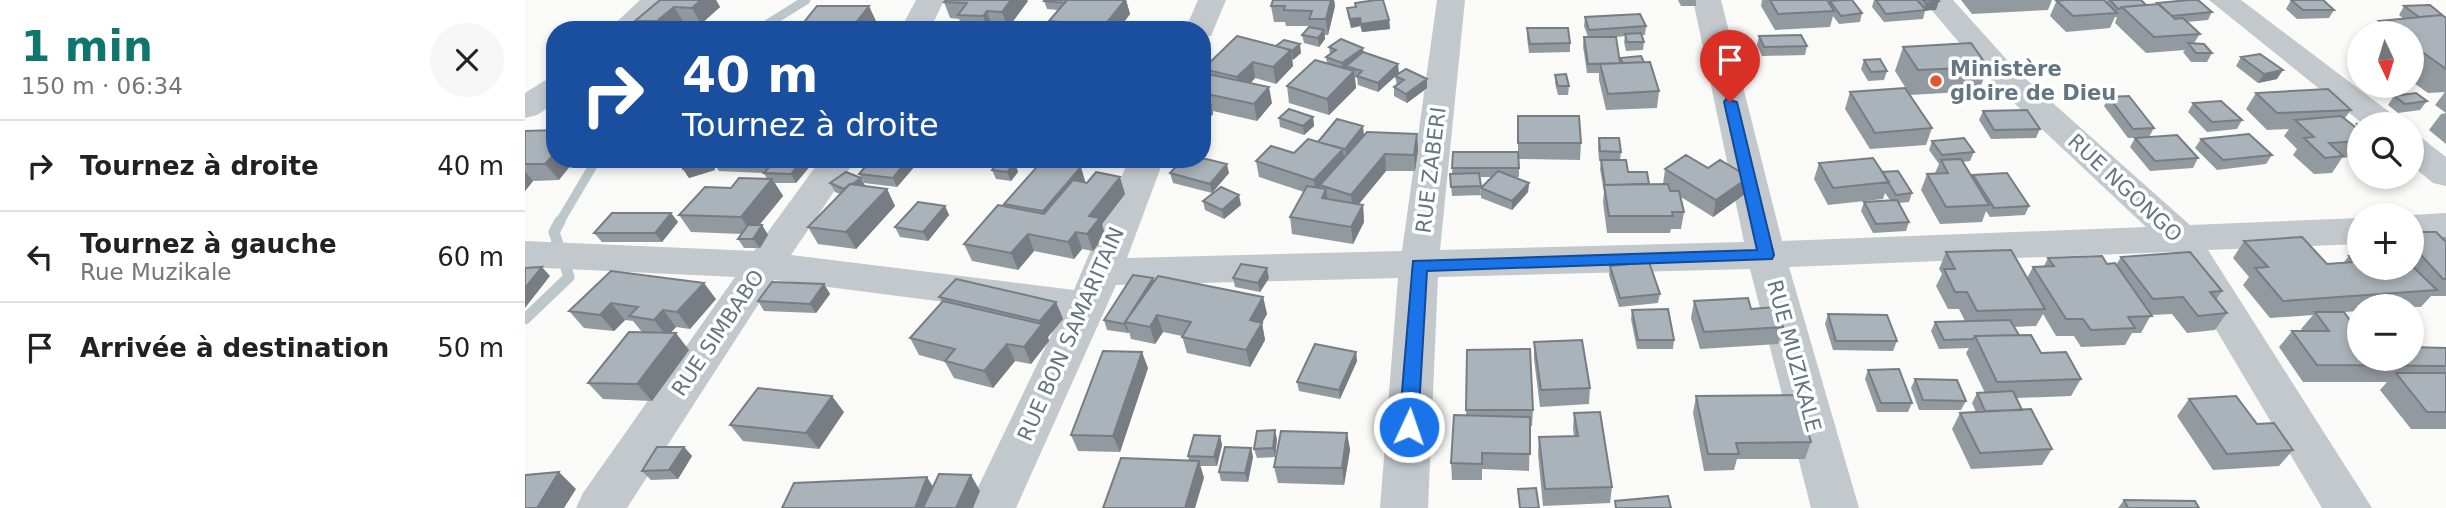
<!DOCTYPE html>
<html lang="fr">
<meta charset="utf-8">
<style>
body{margin:0;font-family:"DejaVu Sans",sans-serif;background:#f6f6f6;color:#222;height:100vh;display:flex;flex-direction:column;font-size:26px;white-space:nowrap}
*{box-sizing:border-box;margin:0}
p{font-size:23px;color:#767676}
.icon{flex:none;width:38px;height:38px;fill:none;stroke:currentColor;stroke-width:2;stroke-linecap:round;stroke-linejoin:round}
.map{position:relative;flex:1;overflow:hidden}
.details{display:flex;flex-direction:column;background:#fff;width:525px}
.details>*{flex:none}
.top-card{position:absolute;left:21px;top:21px;width:665px;height:147px;border-radius:28px;box-shadow:0 4px 10px #0003;background:#1a4fa0;color:#fff;overflow:hidden}
.needle{width:46px;rotate:176deg}
.buttons{position:absolute;left:1822px;top:21px;display:grid;gap:14px}
.buttons a{display:grid;place-items:center;width:77px;height:77px;border-radius:50%;background:#fff;box-shadow:0 4px 10px #0003;font-size:35px}
.pin{position:absolute;display:grid;place-items:center;width:60px;height:60px;color:#fff;margin:-72px -30px;border-radius:50% 50% 50% 0;rotate:-45deg;box-shadow:0 0 7px #0007}
.pin .icon{rotate:45deg}
.me{position:absolute;width:77px;margin:-38px;rotate:3deg;stroke-linejoin:round;filter:drop-shadow(0 0 5px #0008)}
.turn{display:flex;align-items:center;gap:24px;height:147px;padding:0 21px;font-size:32px}
.turn .icon{width:91px;height:91px;stroke-width:2.5}
.turn b{display:block;font-size:49px;line-height:60px}
.round{display:grid;place-items:center;flex:none;width:74px;height:74px;border-radius:37px;background:#f6f6f6}
.overview{display:flex;align-items:center;justify-content:space-between;height:119px;padding:0 21px}
h1{font-size:42px;font-weight:700;line-height:52px;color:#0f766e}
ul{padding:0;list-style:none}
li{display:flex;align-items:center;gap:21px;height:91px;padding:0 21px;border-top:2px solid #e0e0e0}
li div{flex:1}
li b{display:block;font-size:26px}
li em{font-style:normal}
main{display:flex;flex:1;min-height:0}
.map>svg:first-child{display:block}
.lines{fill:none;stroke-linecap:round;stroke-linejoin:round}
.stream-far1{stroke:#bbc7cb;stroke-width:9}
.stream{stroke:#bbc7cb;stroke-width:11}
.minor{fill:#c3c8cc;fill-rule:evenodd}
.wall{fill:#929a9f}
.shaded-wall{fill:#777d82}
.building{fill:#aab3b9;stroke:#777d82;stroke-width:2}
.route{fill:#1a73e8;stroke:#114b97;stroke-width:2}
.poi-dot{fill:#e4572e;stroke:#fff;stroke-width:2.5}
.labels{text-anchor:middle;dominant-baseline:central;stroke-width:7;stroke-linejoin:round;paint-order:stroke}
.poi-label{font-size:21px;font-weight:bold;fill:#657683;stroke:#fff;text-anchor:start}
.street-label{font-size:21px;fill:#657683;stroke:#fff}
</style>
<main>
<section class="details">
<div class="overview"><div><h1>1 min</h1><p>150 m · 06:34</p></div><a class="round"><svg class="icon" aria-label="close" viewBox="0 0 24 24"><path d="M6 6l12 12M18 6L6 18"/></svg></a></div>
<ul>
<li><svg class="icon" aria-label="right" viewBox="0 0 24 24"><path d="M7 20v-9h11M14 6l5 5-5 5"/></svg><div><b>Tournez à droite</b></div><em>40 m</em></li>
<li><svg class="icon" aria-label="left" viewBox="0 0 24 24"><path d="M17 20v-9H6M10 6l-5 5 5 5"/></svg><div><b>Tournez à gauche</b><p>Rue Muzikale</p></div><em>60 m</em></li>
<li><svg class="icon" aria-label="arrive" viewBox="0 0 24 24"><path d="M6 21V4h12l-3 4 3 4H6"/></svg><div><b>Arrivée à destination</b></div><em>50 m</em></li>
</ul>
</section>
<div class="map">
<svg width="1921" height="508" viewBox="0 0 1921 508">
<rect width="100%" height="100%" fill="#fafaf8"/>
<g class="lines">
<path class="stream-far1" d="M233 30 281 0
M34 223 72 159"/>
<path class="stream" d="M0 319 44 277 29 232 35 221"/>
<path class="minor" d="M115 0H147L116 30H83Z
M391 0H419L405 30H375Z
M673 0H701L686 36 677 38V30H660Z
M912 0H940L915 250 1219 242 1168 0H1196L1257 241 1621 227 1471 86 1398 0H1428L1493 72 1665 225 1834 218V244L1683 250 1847 508H1797L1645 252 1264 267 1334 508H1286L1225 269 913 277 903 508H855L873 278 591 285 491 508H443L535 317 249 280 102 508H51L58 493 210 277 0 267V241L229 251 296 159H331L266 255 549 290 604 159H639L602 258 877 251Z
M1684 0H1716L1871 117 1876 124H1838Z
M30 78V103L12 115 0 118V93L19 81Z
M1886 136 1898 139 1921 157V186L1908 183 1886 165Z
M1921 213V239L1886 241V215Z"/>
</g>
<path class="wall" d="M135 0H191L195 7 176 24 159 23 151 30H116L110 21Z
M601 0 605 14 593 30H527L524 21 533 10 522 9 519 1Z
M748 0H809L810 6 803 35H800V39L794 47 779 43 777 35 785 26H761L760 22H749L746 6Z
M1153 0H1171V6H1156Z
M1237 0H1303V2L1304 4 1305 1 1337 13 1335 22 1314 24 1308 16 1305 27 1250 30 1236 6Z
M1349 0H1413L1411 10 1400 11 1398 19 1359 22 1347 7Z
M1436 0H1527L1523 10 1447 14Z
M1529 0H1579L1581 2 1582 0H1616L1621 5 1631 4 1632 3 1687 12 1683 20 1662 22 1675 34 1669 43 1687 53 1682 62H1666L1658 52 1660 50 1621 53 1590 23 1592 17H1590L1585 28 1541 32 1525 16 1531 2Z
M1766 0 1809 10 1804 18 1772 19 1761 9Z
M503 1 483 28 467 27 466 30H439L434 19 425 18 419 2Z
M830 3 864 20 865 29 837 32 835 26 826 28 823 17 822 8 830 7Z
M1879 6 1921 17V144L1904 130 1916 114 1921 113 1910 105 1920 92 1903 93 1886 81V33H1846L1854 21 1879 19 1874 15Z
M1060 17 1121 26 1120 35H1117L1119 42 1118 50 1101 51 1099 42 1100 36 1091 37 1095 62V58L1134 91 1132 108 1081 110 1074 80V73H1062L1058 46 1059 37H1063L1059 26Z
M351 21 345 30H278L276 26Z
M1002 28 1045 43V52L1004 53 1002 37Z
M712 36 776 53 768 60 767 59 768 66 751 84 730 78 726 83 747 103 732 121 688 111V114L677 127V74L679 73 678 69Z
M1234 36 1282 46 1280 55 1237 56 1232 45Z
M804 47 839 53 874 73 853 92 833 85 832 78 830 77 831 88 804 115 764 103 762 86 802 63 801 57 805 54Z
M1378 47 1463 67 1454 91 1385 95 1370 71Z
M1716 57 1752 79 1733 83 1711 66Z
M1339 60 1362 71 1359 80 1343 81 1336 69Z
M1030 75 1044 86 1043 95H1033L1030 83Z
M870 76 902 88 882 103 869 96V87L872 85Z
M1325 92 1407 128 1401 145 1345 149 1320 109Z
M1731 93 1826 110 1820 118 1830 127 1832 124H1834V155L1833 156 1817 158 1807 173 1789 174 1768 155 1772 149 1759 136 1764 129 1742 130 1721 109Z
M1869 96 1902 101 1895 110 1873 113 1863 105Z
M1584 97 1629 128 1624 137 1673 158 1668 168 1625 171 1605 147 1610 138 1623 137 1603 138 1579 106Z
M1668 103 1717 120 1712 129 1682 132 1663 112Z
M1458 111 1515 129 1511 138 1466 139 1454 120Z
M993 116 1056 143 1055 160 994 159V177H989L1004 183 1003 192 987 210 956 198V188L967 177H955L956 195 927 196 925 174H927L928 152H993Z
M788 117 789 126 779 135 755 127 754 118Z
M0 131 34 180 8 181 0 191Z
M892 134 893 150 890 171H861L834 204 838 205 839 222 828 244 767 234 765 217 779 192 734 177 731 161 769 153 793 142Z
M1074 138 1096 152 1095 160 1103 172 1124 184H1138L1140 169 1220 194 1188 217 1156 197 1159 212 1156 229H1146L1145 233H1082L1078 202 1079 192 1075 169 1076 161H1074L1073 147Z
M1676 139 1747 155 1741 164 1692 170 1670 148Z
M1407 141 1449 152 1445 161 1438 162 1447 177 1448 175 1504 206 1500 215 1465 217 1461 211 1457 222 1415 224 1396 190 1402 174 1410 173 1414 164 1404 150Z
M156 159H291L271 183H250L258 196 234 225H237L243 235 235 248H219L213 239 217 234 166 232 154 215 206 188 242 179 239 173 194 171 188 162 190 170 164 178 158 169Z
M396 159 372 187 339 183 334 174Z
M490 163 493 172 486 181 471 179 467 170Z
M1294 163 1357 172 1387 193 1384 202 1374 203 1384 222 1381 231 1348 233 1336 211 1339 202 1365 200 1360 193 1358 199 1303 205 1289 179Z
M645 173H704L687 193 716 205 699 219 680 210 678 201 687 193 648 183Z
M305 183 362 189 370 206 331 249 293 244 283 227 315 194 310 192Z
M561 183 600 194 577 224 580 235 568 251 557 249 549 259 509 251 493 270 447 261 439 244 480 207 479 204Z
M420 206 424 215 403 241 375 237 370 227Z
M146 213 153 222 137 242H77L69 233Z
M1886 232 1917 237H1921V296H1906L1896 307 1834 306V311L1819 312 1834 359 1921 348V429H1886L1855 390 1862 382H1778L1754 347 1767 331H1778L1776 329 1788 315 1745 318 1718 285 1724 277 1708 258 1719 241 1802 264 1819 262 1824 256 1886 268Z
M1421 252 1502 278 1508 267 1519 266 1523 258 1591 265 1596 257 1697 291 1691 300 1702 313 1690 330 1662 333 1647 314 1626 315 1616 333H1607L1600 345 1556 347 1549 336H1531L1518 314 1511 326 1489 327 1494 335 1516 353 1556 379 1546 396 1491 398 1498 410 1527 449 1517 465 1446 469 1427 429 1435 413 1451 412 1447 403 1452 393H1460L1441 353 1444 348 1414 349 1406 331 1410 322 1440 321 1434 309H1423L1411 286 1417 274 1414 269Z
M1085 266 1135 294 1133 303 1094 307 1084 275Z
M86 271 191 299 165 329 151 327 145 333 164 350 127 401 78 399 63 383 117 332 108 321 100 320 89 331 59 328 44 311Z
M708 278H744L735 292 710 287Z
M629 281 738 297 742 314 737 323 740 340 725 367 662 353 657 336 638 332 630 344 606 339 604 332 603 333 582 330 579 320Z
M299 284 305 294 291 313 239 311 233 301Z
M414 297 531 302 538 319 523 337 524 341 506 364 490 361 468 388 429 378 420 362 394 355 385 338 417 302Z
M1169 301 1226 309 1258 327 1253 344 1175 349 1166 318Z
M1107 310 1149 340 1148 349H1112L1106 319Z
M1303 314 1372 341 1368 351 1308 350 1300 324Z
M1009 342 1065 388 1064 404 1015 407 1009 359Z
M942 350 1008 410 1007 426H1005L1004 471 957 469V480H927L926 463 941 416Z
M831 352 832 361 815 399 774 391 772 382Z
M623 368 595 452 553 451 546 435Z
M1343 370 1387 403 1383 412H1352L1340 379Z
M1390 379 1441 401 1436 410H1394L1386 388Z
M1171 396 1286 442 1280 459H1212L1209 470 1179 471 1168 413Z
M1664 399 1732 424 1768 450 1754 466 1688 470 1652 416Z
M319 412 294 449 218 441 205 425Z
M1049 413 1087 487 1085 503 1018 506 1013 454 1014 437 1049 436 1048 429Z
M822 433 825 450 819 485 753 483 749 467Z
M695 436 697 445 692 466H675L679 478 664 461 663 456Z
M752 439 750 457 732 458 729 449Z
M159 447 167 456 153 479 126 480 117 471Z
M726 448 728 457 723 482 696 481 694 472Z
M1599 500 1674 508H1593Z"/>
<path class="shaded-wall" d="M176 0H191L195 7 176 24 167 8Z
M486 0H502L503 1 483 28 477 12Z
M600 0H601L605 14 593 30H579V26Z
M806 0H809L810 6 803 35 801 19Z
M1414 1 1411 10H1398L1401 3Z
M344 6 351 21 345 30H325Z
M149 7 159 23 151 30H138L132 21Z
M462 11 467 27 466 30H463L458 16Z
M835 18V26L826 28 825 19Z
M864 20 865 29 837 32 836 24Z
M799 30 800 39 794 47 793 38Z
M775 44 776 53 768 60 767 51Z
M838 48 839 57 821 66 822 70 818 72 817 63Z
M766 50 768 66 751 84 748 67Z
M728 62 730 78 715 94 712 77Z
M873 64 874 73 853 92V83Z
M1758 70 1752 79 1733 83 1739 74Z
M829 71 831 88 804 115 802 99Z
M902 79V88L882 103 881 94Z
M744 87 747 103 732 121 729 104Z
M686 105 688 114 677 127V116Z
M788 117 789 126 779 135 778 126Z
M838 126 839 135 821 158 820 149Z
M892 134 893 150 890 171 889 155Z
M818 149 820 166 795 185 796 192 792 197 789 180Z
M30 153V159H51L34 180 20 164Z
M860 154 861 171 828 211 826 195Z
M183 159H186L188 162 190 170 164 178 158 169Z
M240 159H260L249 173Z
M278 159H291L271 183 266 174Z
M383 159H396L372 187 368 178Z
M490 163 493 172 486 181 482 172Z
M702 164 704 173 687 193 685 184Z
M556 167 561 184 525 228 518 211Z
M0 171 8 181 0 191Z
M595 177 600 194 577 224 580 235 568 251 562 234 564 216Z
M1224 177 1220 194 1188 217 1191 200Z
M336 178 341 187 320 190Z
M247 179 258 196 227 234 216 217Z
M1004 183 1003 192 987 210V201Z
M362 189 370 206 331 249 321 232Z
M801 189 804 206 797 198Z
M714 195 716 205 699 219 697 210Z
M838 205 839 222 828 244 826 227Z
M420 206 424 215 403 241 398 232Z
M146 213 153 222 137 242 130 233Z
M237 225 243 235 235 248 228 239Z
M551 232 557 249 549 259 543 242Z
M503 234 509 251 493 270 486 253Z
M17 267 25 276 0 308V288Z
M742 268 744 278 735 292 733 283Z
M628 278 631 287 600 322 604 332 603 333 599 324Z
M179 283 191 299 165 329 152 312Z
M299 284 305 294 291 313 285 304Z
M738 297 742 314 737 323 740 340 725 367 721 350 725 320Z
M531 302 538 319 523 337 524 341 506 364 499 347 517 325 515 321Z
M86 303 100 320 89 331 75 315Z
M138 310 151 327 142 337 129 320Z
M632 315 638 332 630 344 625 327Z
M151 333 164 350 127 401 112 384Z
M482 344 490 361 468 388 459 371Z
M617 352 623 368 595 452 588 436Z
M831 352 832 361 815 399 814 390Z
M307 396 319 412 294 449 281 433Z
M750 430 752 439 750 457 748 448Z
M822 433 825 450 819 485 817 468Z
M695 436 697 445 692 466 689 457Z
M159 447 167 456 153 479 144 470Z
M726 448 728 457 723 482 720 473Z
M674 461 679 478 670 508H660Z
M34 472 51 489 39 508H12Z
M446 475 455 491 448 508H431Z
M402 477 412 493 407 508H390Z"/>
<path class="building" d="M135 0H176L167 8 149 7 132 21H110Z
M421 0H486L477 12 462 11 458 16 433 15 442 3 419 2Z
M520 0H542L540 3 519 1Z
M542 0H600L579 26 524 21Z
M748 0H806L801 19H784L787 11 759 10 760 6H746Z
M851 0H858L864 20 836 24 835 18 825 19 822 8 831 7 830 3Z
M1245 0H1302L1309 11 1253 14Z
M1316 0H1327L1337 13 1316 16 1305 1Z
M1351 0H1392L1401 10 1361 14Z
M1398 0H1413L1414 1 1401 3Z
M1539 0H1579L1592 13 1548 16 1532 1Z
M1585 0H1616L1621 5 1597 7 1596 8 1593 9Z
M1664 0H1673L1687 12 1647 16 1632 3Z
M1766 0H1798L1809 10H1778Z
M1634 4 1650 19 1658 18 1675 34 1629 37 1597 7Z
M1905 5 1921 18 1917 15 1894 17 1879 6Z
M292 6H344L325 30H300L304 25 276 26Z
M1115 14 1121 26 1064 30 1060 17Z
M1917 15 1921 18V69L1886 44V33H1871L1854 21Z
M784 27 799 30 793 38 777 35Z
M1002 28H1043L1045 43 1005 44Z
M1116 33 1119 42H1102L1100 34Z
M1276 35 1282 46 1239 47 1234 36Z
M712 36 766 50 748 67 728 62 712 77 678 69Z
M1059 37H1091L1095 63 1063 64Z
M816 39 838 48 817 63 801 57 811 50 804 47Z
M759 40 775 44 767 51 751 46Z
M1446 43 1463 67 1393 70 1378 47Z
M1663 43 1679 44 1687 53H1671Z
M838 52 873 64 853 83 832 76 837 71 821 66Z
M1735 54 1758 70 1739 74 1716 57Z
M1116 56 1119 62 1098 63 1095 58Z
M1355 59 1362 71 1346 72 1339 60Z
M790 60 829 71 802 99 762 86Z
M1125 62 1134 91 1083 94 1075 64Z
M881 69 902 79 881 94 869 87 879 80 870 76Z
M678 73 744 87 729 104 677 93Z
M1041 74 1044 86H1033L1030 75Z
M1380 88 1407 128 1350 133 1325 92Z
M1803 89 1826 110 1752 113 1731 93Z
M1891 93 1902 101 1880 104 1869 96Z
M1604 96 1629 128 1608 129 1584 97Z
M1696 101 1717 120 1687 122 1668 103Z
M677 103 686 105 677 116Z
M764 109 788 117 778 126 754 118Z
M1502 110 1515 129 1469 130 1458 111Z
M993 116H1054L1056 143H993Z
M1816 116 1834 130V141L1804 143 1818 156 1800 158 1779 138 1789 137 1770 120Z
M812 119 838 126 820 149 793 142Z
M1847 122 1849 124H1834V126L1832 124Z
M30 130V153L20 164H0V131Z
M842 132 892 134 889 155 860 154 826 195 795 185Z
M1724 134 1747 155 1698 160 1676 139Z
M1652 135 1673 158 1630 161 1610 138Z
M1074 138H1094L1096 152 1075 151Z
M1439 138 1449 152 1417 155 1407 141Z
M783 139 818 149 789 180 731 161 746 146 769 153Z
M928 152H993L994 168H927Z
M1161 155 1183 168 1195 160 1224 177 1191 200 1140 169Z
M677 158 702 164 685 184 645 173 658 159H677Z
M1348 158 1364 182 1308 188 1294 163Z
M156 159H183L184 160 158 169Z
M251 159H278L266 174 239 173Z
M347 159H383L368 178 334 174Z
M1436 159 1464 205 1421 207 1402 174 1423 173 1416 160Z
M475 160 490 163 482 172 467 170Z
M518 160 556 167 518 211 479 204Z
M1076 160H1101L1103 172H1122L1124 184 1080 185Z
M973 171 1004 183 987 201 956 188Z
M1373 171 1387 193 1371 195 1357 172Z
M321 172 336 178 327 184H325L319 189 305 183Z
M571 172 595 177 564 216 575 218 562 234 551 232 543 242 503 234 486 253 439 244 473 205 519 214 548 180 562 183Z
M954 173 956 186 926 187 925 174Z
M1482 173 1504 206 1469 208 1448 175Z
M214 178 247 179 216 217 154 215 180 187 206 188Z
M325 184 362 189 321 232 283 227Z
M1143 184 1145 191H1154L1159 212H1147L1148 216H1084L1079 185Z
M782 186 801 189 797 198 838 205 826 227 765 217Z
M696 187 714 195 697 210 678 201Z
M1372 200 1384 222 1351 224 1339 202Z
M393 202 420 206 398 232 370 227Z
M87 213H146L130 233H69Z
M223 225H237L228 239H213Z
M1886 232H1911L1921 242V279H1918L1886 244Z
M1777 237 1802 264 1830 262 1824 256 1834 255V268H1886V265L1912 290 1758 301 1730 268 1743 267 1719 241Z
M1486 250 1520 309 1452 311 1442 292H1430L1419 269H1430L1421 252Z
M1665 252 1697 291 1685 292 1702 313 1673 316 1658 297 1628 299 1596 257Z
M1577 256 1582 264 1590 263 1627 316 1603 317 1610 328 1566 330 1558 319H1541L1508 267 1529 266 1523 258Z
M1124 262 1135 294 1095 298 1085 266Z
M716 264 742 268 733 283 708 278Z
M17 267 0 288V268Z
M86 271 179 283 152 312 138 310 129 320 104 316 113 307 86 303 75 315 44 311Z
M608 275 628 278 599 324 579 320Z
M633 276 738 297 725 320 737 323 721 350 657 337 666 322 632 315 625 327 600 322Z
M431 279 531 302 515 321 414 297Z
M247 282 299 284 285 304 233 301Z
M1223 298 1226 309 1250 307 1258 327 1179 332 1169 301Z
M418 301 517 324 499 347 482 344 459 371 420 361 430 349 385 338Z
M1143 309 1149 340H1113L1107 310Z
M1790 312H1819L1829 326H1834V359H1886V347L1921 348V366L1792 365 1767 331H1804Z
M1303 314 1362 315 1372 341H1311Z
M1485 320 1494 335 1450 336 1448 339 1419 340 1410 322Z
M104 332 151 333 112 384 63 383Z
M1506 335 1516 353 1541 352 1556 379 1472 382 1450 336Z
M1057 340 1065 388 1016 390 1009 342Z
M790 344 831 352 814 390 772 382Z
M1005 349 1008 410H941L942 350Z
M578 351 617 352 588 436 546 435Z
M1374 369 1387 403H1356L1343 370Z
M1871 373H1921V412H1902Z
M1390 379 1432 380 1441 401 1398 400Z
M233 388 307 396 281 433 205 425Z
M1488 391 1497 410 1460 411 1452 393Z
M1273 395 1286 442 1211 443 1214 454H1183L1171 396Z
M1711 396 1732 424 1749 423 1768 450 1702 454 1664 399Z
M1506 409 1527 449 1455 453 1435 413Z
M1075 412 1087 487 1020 489 1014 437 1053 436 1049 413Z
M929 415 1005 417V454L957 453V464L926 463Z
M750 430 748 448 729 449 732 431Z
M756 431 822 433 817 468 749 467Z
M669 435 695 436 689 457 663 456Z
M132 447H159L144 470 117 471Z
M700 447 726 448 720 473 694 472Z
M596 458 674 461 660 508H578Z
M34 472 12 508H0V475Z
M414 474 446 475 431 508H398Z
M402 477 390 508H257L269 483Z
M1011 488 1014 508H995L993 489Z
M1143 496 1146 508H1091L1090 501Z
M1599 500 1670 501 1674 508H1603Z"/>
<path class="route" d="M1201 99 1212 102 1249 255 1247 259 902 271 893 427 890 432H877L874 427 888 261 1232 250 1199 102Z"/>
<circle class="poi-dot" cx="1411" cy="81" r="7"/>
<g class="labels">
<g class="poi-label">
<text x="1425" y="69">Ministère<tspan x="1425" dy="24">gloire de Dieu</tspan></text>
</g>
<g class="street-label">
<text transform="translate(906 170) rotate(-83)">RUE ZABERI</text>
<text transform="translate(1600 188) rotate(43)">RUE NGONGO</text>
<text transform="translate(193 333) rotate(-56)">RUE SIMBABO</text>
<text transform="translate(546 334) rotate(-66)">RUE BON SAMARITAIN</text>
<text transform="translate(1269 356) rotate(75)">RUE MUZIKALE</text>
</g>
</g>
</svg>
<div class="buttons">
<a><svg class="needle" viewBox="-14 -14 28 28"><path d="M0-13l5 13h-10z" fill="#e53935"/><path d="M0 13l5-13h-10z" fill="#767676"/></svg></a>
<a><svg class="icon" aria-label="search" viewBox="0 0 24 24"><circle cx="10" cy="10" r="6"/><path d="M15 15l6 6"/></svg></a>
<a>+</a>
<a>−</a>
</div>
<div class="pin" style="left:1205px;top:102px;background:#d93025"><svg class="icon" aria-label="arrive" viewBox="0 0 24 24"><path d="M6 21V4h12l-3 4 3 4H6"/></svg></div>
<svg class="me" style="left:884px;top:427px" viewBox="-20 -20 40 40"><circle r="17" fill="#1a73e8" stroke="#fff" stroke-width="3"/><path d="M0-11L8 9 0 5-8 9z" fill="#fff"/></svg>
<div class="top-card">
<div class="turn"><svg class="icon" aria-label="right" viewBox="0 0 24 24"><path d="M7 20v-9h11M14 6l5 5-5 5"/></svg><div><b>40 m</b>Tournez à droite</div></div>
</div>
</div>
</main>
